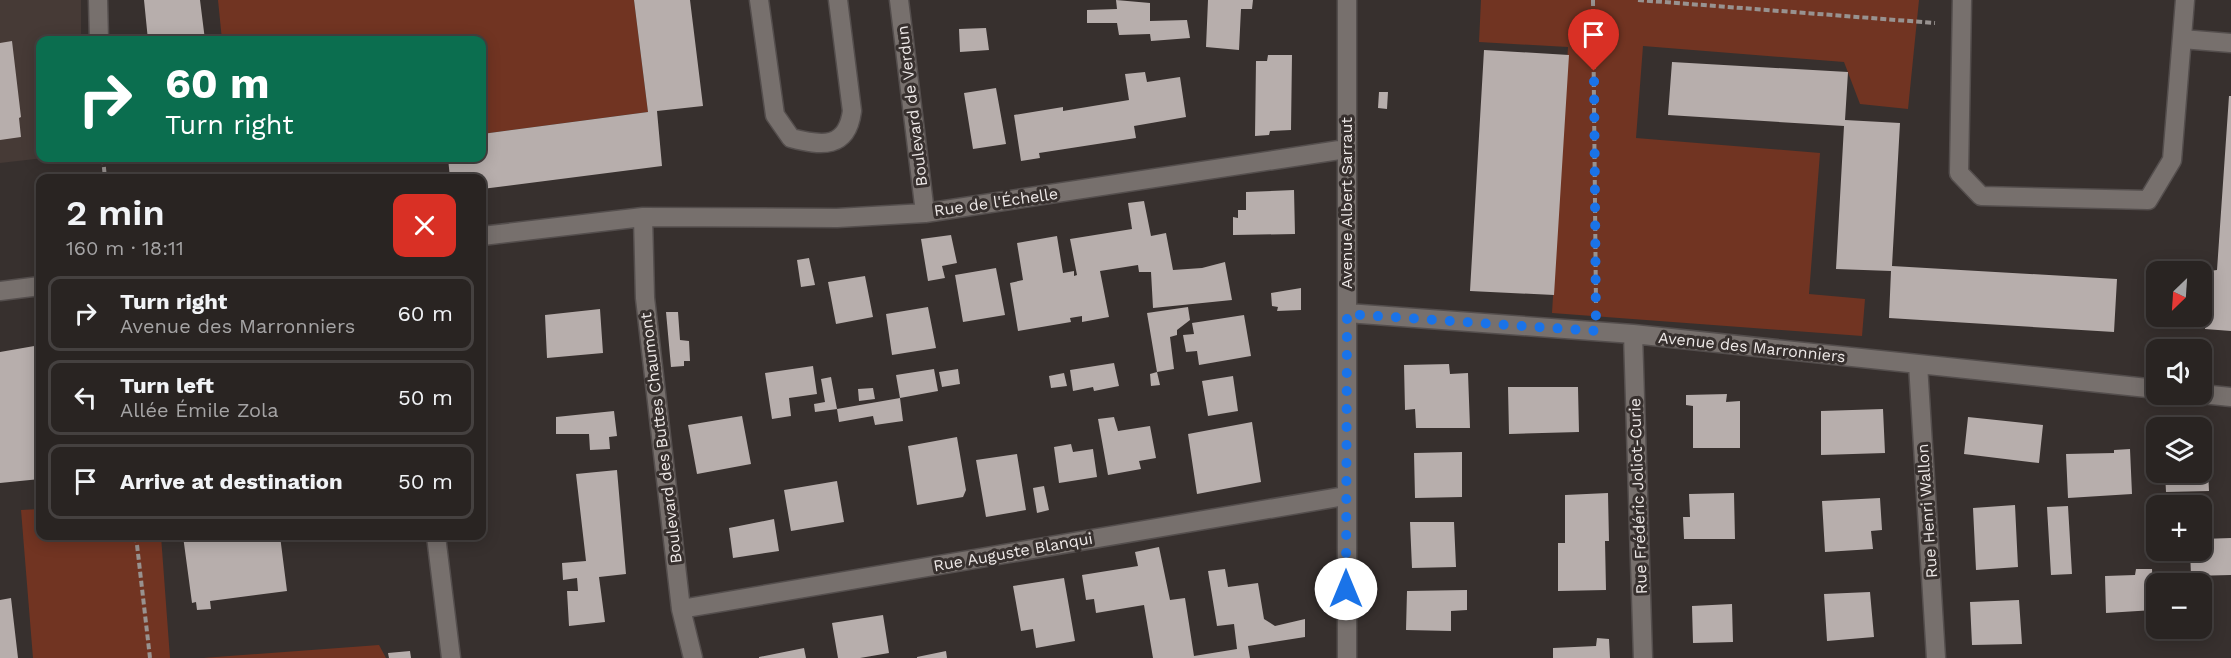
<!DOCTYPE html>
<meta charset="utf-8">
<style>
body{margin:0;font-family:"Work Sans",sans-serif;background:#312c2a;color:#f1f3f6;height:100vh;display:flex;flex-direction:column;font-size:22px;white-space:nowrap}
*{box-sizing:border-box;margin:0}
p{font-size:20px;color:#a5a4a5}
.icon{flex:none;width:33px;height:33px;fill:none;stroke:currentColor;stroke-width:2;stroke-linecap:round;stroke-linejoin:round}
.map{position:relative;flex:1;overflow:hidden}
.side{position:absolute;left:36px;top:174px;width:450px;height:366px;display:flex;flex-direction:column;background:#292422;border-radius:12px;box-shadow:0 3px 15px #0003,0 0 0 2px #454140}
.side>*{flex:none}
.banner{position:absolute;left:36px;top:36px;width:450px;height:126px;border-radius:12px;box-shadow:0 3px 15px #0003,0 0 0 2px #454140;background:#0b6e4f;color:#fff;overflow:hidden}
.needle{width:39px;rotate:205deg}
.buttons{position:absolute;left:2146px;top:261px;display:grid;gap:12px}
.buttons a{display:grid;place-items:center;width:66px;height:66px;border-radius:12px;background:#292422;box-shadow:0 3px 15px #0003,0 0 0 2px #454140;font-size:30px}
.pin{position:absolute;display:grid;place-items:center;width:51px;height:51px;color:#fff;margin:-62px -26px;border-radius:50% 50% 50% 0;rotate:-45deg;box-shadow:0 0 6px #0007}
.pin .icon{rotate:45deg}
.me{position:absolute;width:66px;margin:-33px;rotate:0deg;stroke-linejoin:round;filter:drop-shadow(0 0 4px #0008)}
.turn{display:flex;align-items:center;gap:21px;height:126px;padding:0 30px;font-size:27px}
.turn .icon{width:78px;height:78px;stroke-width:2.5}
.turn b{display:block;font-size:42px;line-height:51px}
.round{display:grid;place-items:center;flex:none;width:63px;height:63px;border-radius:12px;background:#312c2a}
.head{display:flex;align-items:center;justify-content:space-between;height:102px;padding:0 30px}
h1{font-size:36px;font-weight:600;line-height:45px}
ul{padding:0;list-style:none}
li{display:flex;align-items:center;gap:18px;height:75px;margin:0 12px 9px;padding:0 18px;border:3px solid #454140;border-radius:12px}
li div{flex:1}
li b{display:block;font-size:22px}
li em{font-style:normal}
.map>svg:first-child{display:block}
.built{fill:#463a36}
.green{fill:#713422}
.building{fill:#b7aeac}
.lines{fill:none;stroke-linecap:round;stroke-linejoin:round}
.minor-casing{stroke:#544e4d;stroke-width:21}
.path{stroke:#989290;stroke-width:4;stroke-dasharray:6 3;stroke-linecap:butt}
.minor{stroke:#77706d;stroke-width:18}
.route{stroke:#1a73e8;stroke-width:10;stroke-dasharray:0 18}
.labels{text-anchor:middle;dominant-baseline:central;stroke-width:6;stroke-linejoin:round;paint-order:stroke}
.street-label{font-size:16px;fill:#eee9e8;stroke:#37302e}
</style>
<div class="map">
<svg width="2231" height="658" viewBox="0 0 2231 658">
<rect width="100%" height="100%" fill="#37302e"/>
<path class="built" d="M0 0H81V40H40V158H44L0 163Z"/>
<path class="green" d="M218 0H634L648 112 482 134V40H222Z
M1481 0H1919L1908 109 1860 104 1844 62 1643 46 1636 138 1820 153 1809 294 1865 299 1862 336 1552 313 1568 47 1479 42Z
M40 509V536H161L170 658H33L21 510Z
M379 645 386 658H203Z"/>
<path class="building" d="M144 0H200L205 40H148Z
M634 0H690L703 106 657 111 662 166 482 189V178H450L448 158H482V134L648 112Z
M1116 0 1150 3V21L1187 20 1190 38 1151 41 1150 34 1119 35 1117 23H1087V10L1117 9Z
M1208 0H1253L1252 9H1241L1239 50 1206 47Z
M986 28 989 50 960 52 959 29Z
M12 41 21 117 19 118 21 137 0 140V43Z
M1484 50 1569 55 1554 295 1470 291Z
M1268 55H1292L1291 130 1270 131 1269 135 1255 136 1256 61H1267Z
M1672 62 1848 72 1845 120 1900 123 1892 266 2117 279 2114 332 1889 318 1891 271 1836 269 1844 126 1668 115Z
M1145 72 1147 82 1180 77 1186 117 1134 126 1136 138 1039 153 1040 158 1021 161 1014 115 1063 107V111L1129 100 1125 74Z
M996 88 1006 144 973 149 964 93Z
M1379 92H1388L1387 109 1378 108Z
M2229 96H2231V331L2205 329 2209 271 2217 270Z
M1294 190 1295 234 1233 235V217L1238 218V210H1246V192Z
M1144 201 1151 236 1166 233 1173 270 1202 268 1225 262 1232 300 1153 308 1151 272H1139L1138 265 1100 271 1109 317 1082 322V316L1070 318 1071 322 1018 331 1010 283 1023 280 1017 243 1057 236 1063 273 1074 271V276L1077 275 1070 239 1132 229 1128 203Z
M951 235 957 263 942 266 945 278 928 281 921 239Z
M809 258 815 285 801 287 797 260Z
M996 268 1005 315 963 322 955 275Z
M865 276 873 317 836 324 828 282Z
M1301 288V310L1277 311 1278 307 1272 306 1271 293Z
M928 307 936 348 892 355 886 314Z
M1188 307 1190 320 1177 330V335L1170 337 1174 369 1157 372 1147 313Z
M600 309 603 353 547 358 545 315Z
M666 312H678L680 340 689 341 690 361H684V366L671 367Z
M1244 315 1251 356 1199 365 1197 351 1186 352 1183 335 1194 334 1192 323Z
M40 345V479L0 483V352Z
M1114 363 1119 386 1094 391 1093 387 1073 391 1070 370Z
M1449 364 1450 374 1468 373 1470 428H1416L1415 409 1405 410 1404 365Z
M813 366 817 394 789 398 791 416 772 419 765 373Z
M934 369 938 391 900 398 896 375Z
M958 369 960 384 942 387 939 372Z
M1157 372 1160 385 1151 386 1150 374Z
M1064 373 1067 386 1051 388 1049 376Z
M1233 376 1238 411 1208 416 1202 381Z
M831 377 837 409 815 412 814 404 825 402 821 379Z
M1508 387H1578L1579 432 1509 434Z
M873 388 875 399 859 401 858 389Z
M1727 394 1726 402 1740 401V448H1693V406L1686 405V395Z
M900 398 903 421 875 425 873 416 839 422 837 409Z
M1883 409 1885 453 1821 455V411Z
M614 411 617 436 609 437 610 449 590 450 589 434H556V417Z
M742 416 751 464 697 474 688 425Z
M1114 417 1118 431 1150 426 1156 458 1139 461 1141 469 1108 475 1098 419Z
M1968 417 2043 425 2039 463 1964 454Z
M1252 422 1261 482 1197 494 1188 434Z
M957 437 966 490 963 497 917 505 908 446Z
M1071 444 1073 452 1093 449 1097 477 1059 483 1054 447Z
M2130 449 2132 494 2068 498 2066 454 2114 453V450Z
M2207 449 2209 491 2166 492 2165 472H2202V450Z
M1462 452V497L1415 498 1414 453Z
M1017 454 1026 510 986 517 976 460Z
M617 470 626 574 599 577 605 622 569 626 567 591H578L577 578 563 580 562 563 586 561 576 474Z
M837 481 844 522 791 531 784 490Z
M1044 486 1049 510 1037 513 1033 488Z
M1608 493 1609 541H1605L1606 590 1558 591V543H1565V495Z
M1734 493 1735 539H1684L1683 517H1690L1689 494Z
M1880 498 1882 530 1871 531 1873 549 1825 552 1822 501Z
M2015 505 2018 567 1976 570 1973 508Z
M2068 506 2072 574 2051 575 2047 507Z
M774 519 779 551 733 558 729 528Z
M1410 522H1454L1456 567 1412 568Z
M183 536H280L287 591 210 601 211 609 197 610 196 602 192 603Z
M2231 538V575L2191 576 2190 550H2202V539Z
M1159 547 1170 600 1185 598 1194 656 1237 649 1234 624 1217 626 1208 571 1225 569 1228 587 1258 583 1264 619 1275 626 1305 619V637L1248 646 1250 658H1153L1144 605 1096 613 1094 599 1086 600 1082 575 1138 566 1135 552Z
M2136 569H2152L2154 610 2106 613 2105 576 2135 575Z
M1064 578 1075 641 1036 648 1033 629 1021 631 1013 586Z
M1467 590V610L1451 611V631L1406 630 1407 591Z
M1870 592 1874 637 1827 641 1824 594Z
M11 598 18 658H0V600Z
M2019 600 2022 644 1972 645 1970 602Z
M1732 604 1733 642 1693 643 1692 606Z
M883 615 889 653 860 658H838L832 623Z
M1597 638 1609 639 1610 658H1553V648L1596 646Z
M804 648 806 658H759V657Z
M410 651 411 658H389L388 653Z
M946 651 947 658H917V657Z"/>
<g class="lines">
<g class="minor-casing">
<path id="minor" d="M98 0 99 40
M759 0 775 115 791 138C822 146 847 149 852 111L838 0
M899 0 925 213
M1347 0V658
M1962 0 1959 173 1981 196 2148 200 2172 160 2185 0
M2182 39 2231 43
M643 217 645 298 681 609 693 658
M482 236 643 217 837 218 925 213 1346 149
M0 291 40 286
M1347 313 1633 334 2157 389
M1633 334 1643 658
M1918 364 1936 658
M2202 394 2231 397
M436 536 451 658
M681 609 1345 496"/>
</g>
<path class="path" d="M1593 0 1596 306
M1638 0 1935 23
M103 158 105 178
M136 536 150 658"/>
<use href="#minor" class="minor"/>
</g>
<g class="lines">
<path class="route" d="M1346 589 1347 314 1596 331 1594 71"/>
</g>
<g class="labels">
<g class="street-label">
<text transform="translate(912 106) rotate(-97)">Boulevard de Verdun</text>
<text transform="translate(996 202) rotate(-8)">Rue de l'Échelle</text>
<text transform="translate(1346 203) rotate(-90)">Avenue Albert Sarraut</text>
<text transform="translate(1752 347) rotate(6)">Avenue des Marronniers</text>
<text transform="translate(661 438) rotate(-97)">Boulevard des Buttes Chaumont</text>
<text transform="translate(1638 496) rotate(-92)">Rue Frédéric Joliot-Curie</text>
<text transform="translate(1927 511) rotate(-94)">Rue Henri Wallon</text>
<text transform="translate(1013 552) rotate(-10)">Rue Auguste Blanqui</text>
</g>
</g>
</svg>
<div class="buttons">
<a><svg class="needle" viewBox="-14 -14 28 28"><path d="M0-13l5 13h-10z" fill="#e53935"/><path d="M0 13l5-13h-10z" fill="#a5a4a5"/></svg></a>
<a><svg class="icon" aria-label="sound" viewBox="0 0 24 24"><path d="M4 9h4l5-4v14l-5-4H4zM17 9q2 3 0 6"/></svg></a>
<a><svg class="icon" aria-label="layers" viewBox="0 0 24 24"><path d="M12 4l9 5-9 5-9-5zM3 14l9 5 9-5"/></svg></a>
<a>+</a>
<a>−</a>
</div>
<div class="pin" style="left:1594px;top:71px;background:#d93025"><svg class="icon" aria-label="arrive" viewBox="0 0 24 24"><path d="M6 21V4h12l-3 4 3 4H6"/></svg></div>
<svg class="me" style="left:1346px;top:589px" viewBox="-20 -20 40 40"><circle r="19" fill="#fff"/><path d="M0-13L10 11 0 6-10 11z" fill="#1a73e8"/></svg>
<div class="banner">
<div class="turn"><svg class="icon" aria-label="right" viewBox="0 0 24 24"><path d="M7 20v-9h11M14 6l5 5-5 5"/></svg><div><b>60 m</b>Turn right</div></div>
</div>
<section class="side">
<div class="head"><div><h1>2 min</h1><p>160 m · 18:11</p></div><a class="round" style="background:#d93025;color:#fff"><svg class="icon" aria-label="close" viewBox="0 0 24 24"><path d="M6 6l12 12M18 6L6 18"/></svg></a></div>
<ul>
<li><svg class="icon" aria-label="right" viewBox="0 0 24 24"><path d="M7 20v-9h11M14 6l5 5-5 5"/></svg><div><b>Turn right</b><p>Avenue des Marronniers</p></div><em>60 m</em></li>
<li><svg class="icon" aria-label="left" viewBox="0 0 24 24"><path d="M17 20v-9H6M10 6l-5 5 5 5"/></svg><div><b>Turn left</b><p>Allée Émile Zola</p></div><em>50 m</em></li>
<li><svg class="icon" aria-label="arrive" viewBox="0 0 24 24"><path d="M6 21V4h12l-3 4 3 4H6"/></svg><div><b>Arrive at destination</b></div><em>50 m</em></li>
</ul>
</section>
</div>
